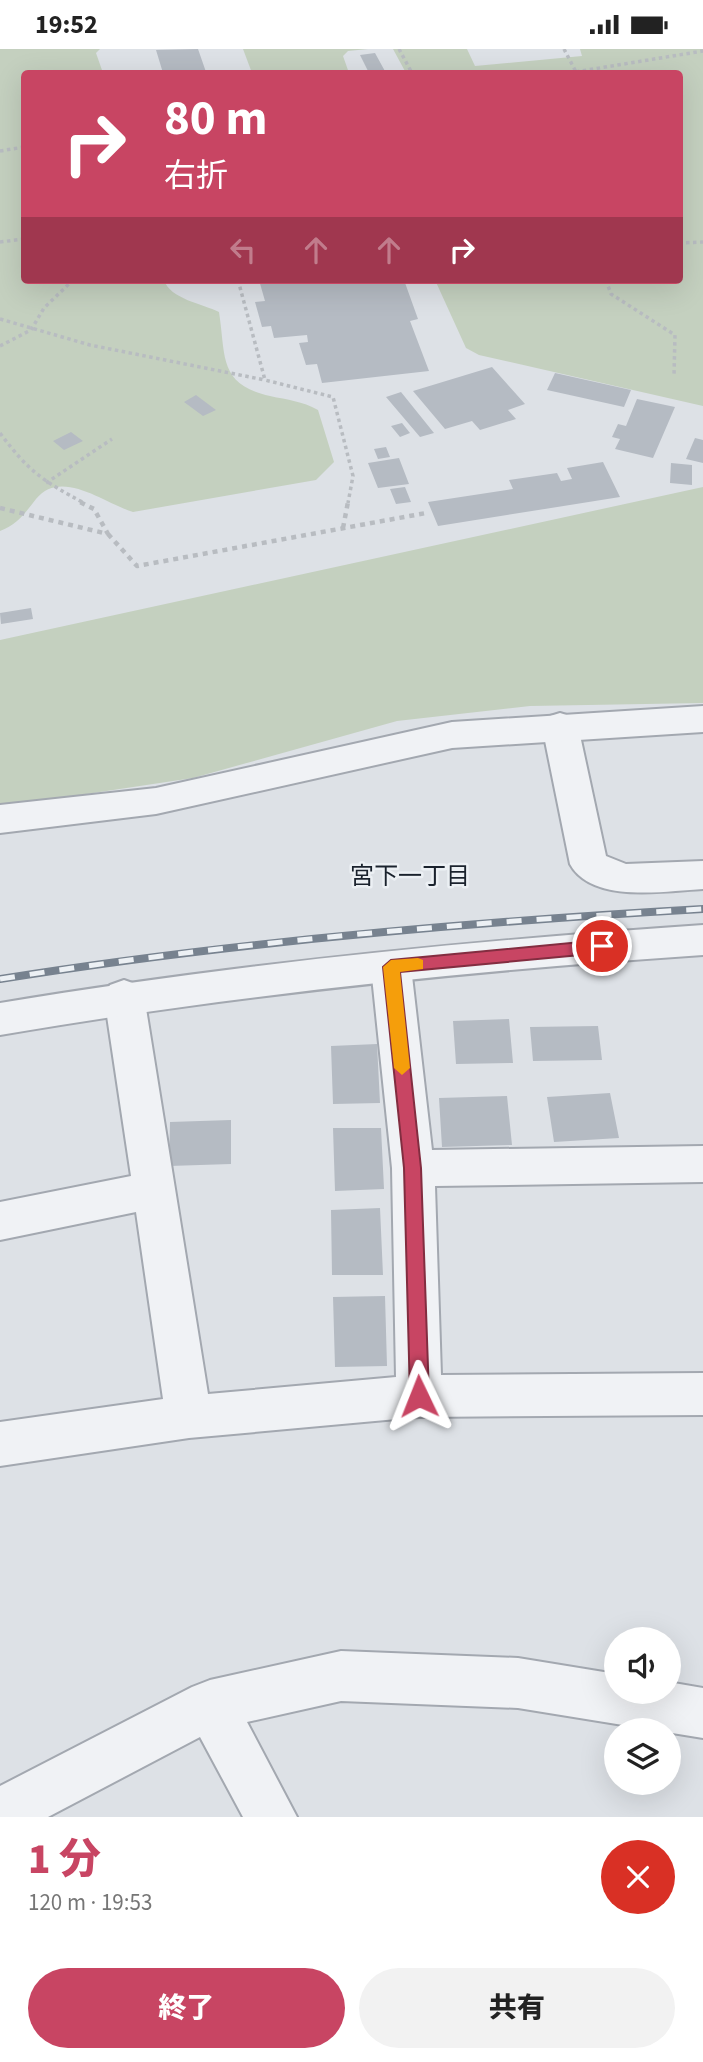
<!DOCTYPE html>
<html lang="ja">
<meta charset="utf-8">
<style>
body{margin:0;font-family:"Source Sans 3","Noto Sans JP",sans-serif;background:#f2f2f2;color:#222;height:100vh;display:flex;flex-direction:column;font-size:26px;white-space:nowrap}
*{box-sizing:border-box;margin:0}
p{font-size:23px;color:#767676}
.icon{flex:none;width:38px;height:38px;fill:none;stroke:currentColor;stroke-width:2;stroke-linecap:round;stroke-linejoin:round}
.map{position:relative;height:1768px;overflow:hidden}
.panel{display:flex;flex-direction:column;background:#fff;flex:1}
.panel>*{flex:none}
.top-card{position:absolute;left:21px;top:21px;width:662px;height:214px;border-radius:7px;box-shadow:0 7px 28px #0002;background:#c84563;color:#fff;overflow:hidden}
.buttons{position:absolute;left:604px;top:1578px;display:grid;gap:14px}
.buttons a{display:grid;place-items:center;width:77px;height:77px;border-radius:50%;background:#fff;box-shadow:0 7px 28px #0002;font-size:35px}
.pin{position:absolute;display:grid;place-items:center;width:60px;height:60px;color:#fff;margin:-30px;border:4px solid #fff;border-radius:50%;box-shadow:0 2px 7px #0007}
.me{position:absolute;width:77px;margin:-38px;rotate:358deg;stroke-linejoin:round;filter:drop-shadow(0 0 5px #0008)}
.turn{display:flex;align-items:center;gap:24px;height:147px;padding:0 28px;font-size:32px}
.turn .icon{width:91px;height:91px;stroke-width:2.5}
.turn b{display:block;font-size:49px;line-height:60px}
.lanes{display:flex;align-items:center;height:66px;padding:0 28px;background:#0003;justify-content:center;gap:35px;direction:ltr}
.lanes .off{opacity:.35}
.round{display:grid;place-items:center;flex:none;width:74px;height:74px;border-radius:37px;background:#f2f2f2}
.headline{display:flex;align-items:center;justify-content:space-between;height:119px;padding:0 28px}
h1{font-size:42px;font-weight:800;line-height:52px;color:#c84563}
.action{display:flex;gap:14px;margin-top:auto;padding:14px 28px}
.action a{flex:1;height:80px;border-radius:42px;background:#c84563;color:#fff;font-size:28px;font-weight:800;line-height:80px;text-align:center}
.action a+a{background:#f2f2f2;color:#222}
.status{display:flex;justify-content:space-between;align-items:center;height:49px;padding:0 35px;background:#fff;direction:ltr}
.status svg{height:19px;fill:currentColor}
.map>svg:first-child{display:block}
.green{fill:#c4d0bf}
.building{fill:#b5bbc3}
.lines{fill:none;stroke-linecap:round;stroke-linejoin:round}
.minor-casing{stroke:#a3a8b0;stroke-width:4}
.tertiary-casing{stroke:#a3a8b0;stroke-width:4}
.path-far1{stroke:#b8bcc1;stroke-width:3.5;stroke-dasharray:3.5 3.5;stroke-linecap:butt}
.path{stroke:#b8bcc1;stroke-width:4.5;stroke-dasharray:5 5;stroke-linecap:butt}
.minor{fill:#f0f2f5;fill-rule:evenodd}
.tertiary{fill:#f0f2f5;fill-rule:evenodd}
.rail-casing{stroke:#77828f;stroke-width:8}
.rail{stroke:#ecf0f4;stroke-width:5;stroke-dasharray:15;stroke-linecap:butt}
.route{fill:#c84563;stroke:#822d40;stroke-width:2}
.slow{fill:#f59e0b}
.labels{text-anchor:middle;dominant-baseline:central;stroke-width:5;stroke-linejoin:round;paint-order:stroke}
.neighbourhood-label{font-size:24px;fill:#1a222d;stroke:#ecf0f4}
</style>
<div class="status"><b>19:52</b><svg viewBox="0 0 49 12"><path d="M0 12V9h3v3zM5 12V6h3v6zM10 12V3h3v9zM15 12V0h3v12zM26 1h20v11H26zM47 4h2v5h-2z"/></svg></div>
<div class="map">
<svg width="703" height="1768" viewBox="0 0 703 1768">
<rect width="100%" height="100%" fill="#dde1e6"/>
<path class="green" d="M0 0H100L96 4 103 24H24V231H164C170 250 203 255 219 263 226 308 218 335 270 347 288 351 302 352 318 361L334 413 316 431 133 463C104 454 61 419 36 450 25 464 17 476 0 482Z
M243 0H368L348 2 343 7 349 24H252Z
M393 0H467L475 17 582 7 580 0H703V357L479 306 466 299 435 231H679V24H406Z
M703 438V654L530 657 397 672 193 729 0 758V591Z"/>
<path class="building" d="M198 0 206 23 163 24 156 1Z
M375 4 386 24H369L360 6Z
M259 231H404L418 270 410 272 429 322 322 334 317 315 306 316 299 294 308 293 307 286 274 289 271 277 262 278 255 253 265 252Z
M492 318 525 355 508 361 516 370 480 381 472 372 445 380 413 342Z
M555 324 631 341 624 358 547 341Z
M401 343 434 384 420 388 386 348Z
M196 346 216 361 203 367 184 353Z
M637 350 675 358 653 409 615 400 620 390 612 388 618 375 626 377Z
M402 374 410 384 400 388 391 377Z
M71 383 83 392 64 401 53 392Z
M695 389 703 391V414L686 410Z
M386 398 390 408 378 410 374 400Z
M399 409 409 435 378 439 368 414Z
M603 413 620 448 438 477 428 453 513 440 509 431 557 424 561 432 572 430 567 419Z
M671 414 692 416V436L670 434Z
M405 438 411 453 396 455 390 440Z
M31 559 33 570 1 575 0 564Z
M509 970 513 1014 456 1015 453 972Z
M598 977 602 1011 533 1012 530 978Z
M377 995 380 1054 333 1055 331 997Z
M610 1044 619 1089 554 1093 547 1048Z
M507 1047 512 1096 442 1098 439 1049Z
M231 1071V1115L169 1117 170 1073Z
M333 1079H381L384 1140 335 1142Z
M380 1159 383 1226H332L331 1161Z
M385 1247 387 1317 335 1318 333 1248Z"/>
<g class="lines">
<g class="minor-casing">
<path id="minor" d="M560 664 573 668 578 677 606 807 626 815 703 812V840C665 842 592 855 570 815L542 677 547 668Z
M391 903 405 907 411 918 432 1101 703 1097V1133L435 1137 441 1326 703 1324V1366L419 1368 189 1389 0 1417V1373L163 1350 136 1163 0 1191V1153L131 1127 104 947 110 936 124 931 138 936 144 947 208 1345 396 1328 392 1119 371 918 377 907Z
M341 1602 518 1609 616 1625V1643H668V1633L703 1639V1689L518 1659 341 1652 247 1673 297 1768H243L200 1688 48 1768H0V1737L192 1638 210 1631Z"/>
</g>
<g class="tertiary-casing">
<path id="tertiary" d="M703 657V683L452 699 156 765 0 784V756L156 739 452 673Z
M703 876V906C467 922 233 946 0 986V954C233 915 467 892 703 876Z"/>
</g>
<path class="path-far1" d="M399 0 412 24
M564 0 576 23
M569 24 703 2
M0 102 24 98
M0 193 24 190
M679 194 703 193
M238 231 265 331 333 348 353 427 348 454
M606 231 611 245 675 286 674 327
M0 270 90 296 265 331
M0 297 31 281 44 259 73 231
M0 384C28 422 43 432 84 454
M46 434 112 390"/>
<path class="path" d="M0 459 108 485 94 460 80 453
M343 479 348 453
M108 485 137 517 426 464"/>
<use href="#minor" class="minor"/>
<use href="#tertiary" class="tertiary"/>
<g class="rail-casing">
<path id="rail" d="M0 930C233 893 467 873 703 860"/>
</g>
<use href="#rail" class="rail"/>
</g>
<path class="route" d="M602 891 610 897 602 904 400 923 421 1119 429 1347 426 1353 419 1356 413 1353 410 1347 404 1119 383 918 391 911Z"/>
<path class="slow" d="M418 909 423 911V920L400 923 410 1019 402 1026 394 1019 383 918 391 911Z"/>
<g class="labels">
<g class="neighbourhood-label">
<text x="410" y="827">宮下一丁目</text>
</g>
</g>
</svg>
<div class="buttons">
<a><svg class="icon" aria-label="sound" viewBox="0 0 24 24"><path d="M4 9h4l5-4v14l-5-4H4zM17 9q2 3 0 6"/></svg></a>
<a><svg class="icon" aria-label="layers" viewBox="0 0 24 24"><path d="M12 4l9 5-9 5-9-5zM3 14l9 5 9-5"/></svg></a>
</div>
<div class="pin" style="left:602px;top:897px;background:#d93025"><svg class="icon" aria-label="arrive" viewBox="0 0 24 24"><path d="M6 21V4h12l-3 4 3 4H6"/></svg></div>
<svg class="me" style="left:419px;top:1347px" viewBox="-20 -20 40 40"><path d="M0-17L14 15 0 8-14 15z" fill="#c84563" stroke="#fff" stroke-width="4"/></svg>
<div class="top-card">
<div class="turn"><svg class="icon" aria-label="right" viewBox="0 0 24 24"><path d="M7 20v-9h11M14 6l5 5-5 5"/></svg><div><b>80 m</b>右折</div></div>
<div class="lanes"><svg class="icon off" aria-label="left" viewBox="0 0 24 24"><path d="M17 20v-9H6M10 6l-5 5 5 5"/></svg><svg class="icon off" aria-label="ahead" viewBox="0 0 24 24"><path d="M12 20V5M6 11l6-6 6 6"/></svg><svg class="icon off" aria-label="ahead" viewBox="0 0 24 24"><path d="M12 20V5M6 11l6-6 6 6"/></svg><svg class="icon" aria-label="right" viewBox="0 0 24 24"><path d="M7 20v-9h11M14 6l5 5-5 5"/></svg></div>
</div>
</div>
<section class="panel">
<div class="headline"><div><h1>1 分</h1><p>120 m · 19:53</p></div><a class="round" style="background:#d93025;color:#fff"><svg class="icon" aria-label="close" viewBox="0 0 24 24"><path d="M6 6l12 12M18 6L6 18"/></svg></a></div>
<div class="action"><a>終了</a><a>共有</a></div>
</section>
